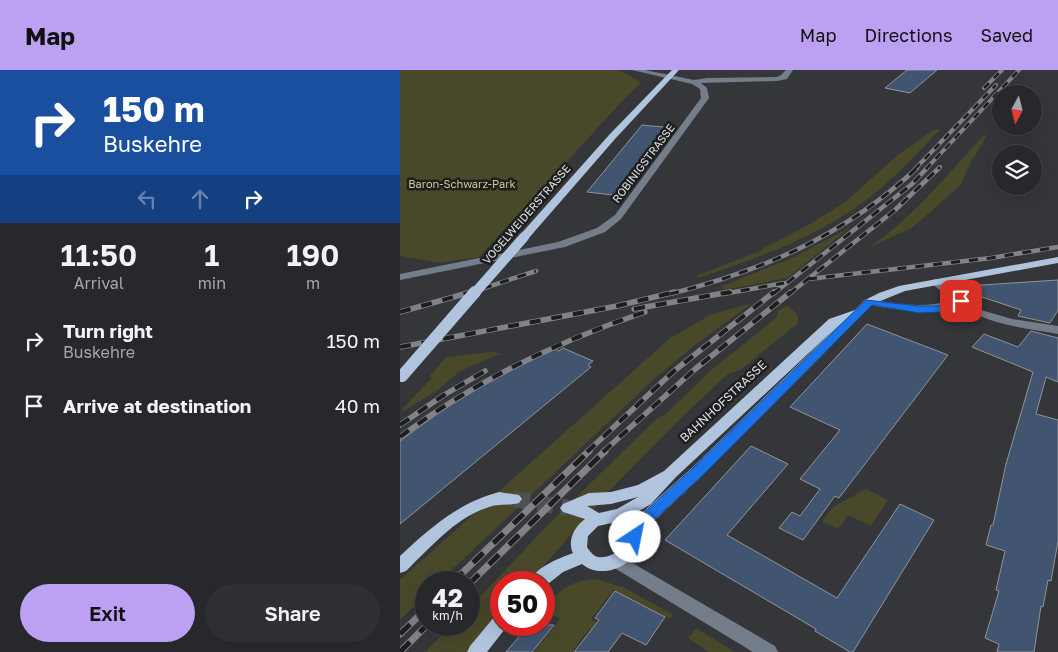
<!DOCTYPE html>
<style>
body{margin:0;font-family:"Golos Text",sans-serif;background:#2f3034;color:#f1f3f6;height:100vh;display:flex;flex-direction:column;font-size:19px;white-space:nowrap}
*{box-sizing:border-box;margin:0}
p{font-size:16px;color:#a4a6a9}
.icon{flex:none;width:28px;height:28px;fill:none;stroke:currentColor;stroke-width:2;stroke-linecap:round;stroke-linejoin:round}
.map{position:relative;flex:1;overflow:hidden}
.side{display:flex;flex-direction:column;background:#27282c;width:400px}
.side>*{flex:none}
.banner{background:#1a4fa0;color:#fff;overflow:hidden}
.needle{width:32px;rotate:187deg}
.buttons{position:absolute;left:592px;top:15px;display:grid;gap:10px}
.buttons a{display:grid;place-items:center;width:50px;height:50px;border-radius:50%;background:#27282c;box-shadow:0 5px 20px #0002,0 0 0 1px #434448;font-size:25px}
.speed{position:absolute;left:15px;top:501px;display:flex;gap:10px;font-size:25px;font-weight:700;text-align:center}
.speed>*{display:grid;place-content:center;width:65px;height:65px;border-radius:50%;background:#27282c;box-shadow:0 5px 20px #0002,0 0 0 1px #434448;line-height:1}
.speed small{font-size:12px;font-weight:400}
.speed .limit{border:8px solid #d22;background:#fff;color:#111}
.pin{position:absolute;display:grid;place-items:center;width:42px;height:42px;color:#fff;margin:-21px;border-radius:10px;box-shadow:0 2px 8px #0006}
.me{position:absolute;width:55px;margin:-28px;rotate:34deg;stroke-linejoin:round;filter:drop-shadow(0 0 4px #0008)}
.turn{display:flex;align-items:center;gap:18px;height:105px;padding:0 20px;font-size:22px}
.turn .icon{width:65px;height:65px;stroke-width:2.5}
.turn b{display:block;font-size:35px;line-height:42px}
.lanes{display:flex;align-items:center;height:48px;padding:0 20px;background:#0003;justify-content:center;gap:25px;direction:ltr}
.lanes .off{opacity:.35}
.eta{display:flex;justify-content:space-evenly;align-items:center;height:85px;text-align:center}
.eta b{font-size:30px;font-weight:600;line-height:35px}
.button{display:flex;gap:10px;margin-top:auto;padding:10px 20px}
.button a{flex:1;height:58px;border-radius:30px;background:#bca0f2;color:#111;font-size:20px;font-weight:600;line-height:58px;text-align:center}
.button a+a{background:#2f3034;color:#f1f3f6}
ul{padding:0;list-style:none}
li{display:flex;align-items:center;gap:15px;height:65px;padding:0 20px}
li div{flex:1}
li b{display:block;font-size:19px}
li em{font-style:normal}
header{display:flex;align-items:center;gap:30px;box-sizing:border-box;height:70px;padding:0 25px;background:#bca0f2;color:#111}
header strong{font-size:24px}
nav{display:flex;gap:28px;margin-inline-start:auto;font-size:18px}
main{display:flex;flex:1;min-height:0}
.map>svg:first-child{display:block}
.green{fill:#494829}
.building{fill:#415570;stroke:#919498}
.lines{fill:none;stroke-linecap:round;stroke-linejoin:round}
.major-tunnel{stroke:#4e5053;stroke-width:16;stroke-dasharray:16 8;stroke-linecap:butt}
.minor{fill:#747d8a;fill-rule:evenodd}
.major{fill:#b0c4de;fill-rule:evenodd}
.rail-far3-casing{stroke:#818387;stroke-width:4}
.rail-far2-casing{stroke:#818387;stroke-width:4.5}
.rail-far1-casing{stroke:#818387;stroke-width:5.5}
.rail-casing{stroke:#818387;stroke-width:7}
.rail-far3{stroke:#1d1e1f;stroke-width:2.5;stroke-dasharray:7;stroke-linecap:butt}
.rail-far2{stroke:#1d1e1f;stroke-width:3;stroke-dasharray:9;stroke-linecap:butt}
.rail-far1{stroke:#1d1e1f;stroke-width:4;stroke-dasharray:11;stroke-linecap:butt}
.rail{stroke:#1d1e1f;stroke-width:5;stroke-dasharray:14;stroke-linecap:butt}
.major-bridge-far1{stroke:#b0c4de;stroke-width:10}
.major-bridge{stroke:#b0c4de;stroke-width:12}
.route{fill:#1a73e8;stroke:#114b97}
.labels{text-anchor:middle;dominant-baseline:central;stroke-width:5;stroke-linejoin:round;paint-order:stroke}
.far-street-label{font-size:11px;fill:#dfe1e3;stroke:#1d1e1f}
.far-park-label{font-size:11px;fill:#cccb8d;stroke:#1d1e1f}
.street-label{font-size:12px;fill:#dfe1e3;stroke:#1d1e1f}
</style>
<header>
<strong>Map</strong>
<nav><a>Map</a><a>Directions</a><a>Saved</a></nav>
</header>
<main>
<section class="side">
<div class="banner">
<div class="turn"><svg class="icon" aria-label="right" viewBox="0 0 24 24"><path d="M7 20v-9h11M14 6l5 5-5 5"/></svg><div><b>150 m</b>Buskehre</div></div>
<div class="lanes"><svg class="icon off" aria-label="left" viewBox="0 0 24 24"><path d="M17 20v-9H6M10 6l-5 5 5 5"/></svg><svg class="icon off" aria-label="ahead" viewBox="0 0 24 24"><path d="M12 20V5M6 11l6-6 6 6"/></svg><svg class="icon" aria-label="right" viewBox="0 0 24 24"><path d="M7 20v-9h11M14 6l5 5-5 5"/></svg></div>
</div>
<div class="eta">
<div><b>11:50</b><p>Arrival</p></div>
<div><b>1</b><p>min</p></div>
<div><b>190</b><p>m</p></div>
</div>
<ul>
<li><svg class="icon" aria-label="right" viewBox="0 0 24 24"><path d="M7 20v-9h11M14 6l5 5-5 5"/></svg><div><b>Turn right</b><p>Buskehre</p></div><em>150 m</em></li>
<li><svg class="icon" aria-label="arrive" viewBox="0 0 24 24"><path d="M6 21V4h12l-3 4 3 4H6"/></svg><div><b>Arrive at destination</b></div><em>40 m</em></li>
</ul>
<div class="button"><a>Exit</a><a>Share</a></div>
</section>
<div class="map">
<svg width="658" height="582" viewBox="0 0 658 582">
<rect width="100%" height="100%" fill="#34363a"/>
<path class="green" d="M0 0H219L239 11 240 14 226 27 79 187 41 193 0 186Z
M535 59 540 60C520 80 501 101 480 119 427 164 362 187 298 208L296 206 355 183 408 155 445 132 499 84Z
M584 65 587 66 570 93 561 115 512 158 470 177C517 143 545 107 584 65Z
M451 157 387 208 324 220 322 216 390 189Z
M352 233 295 275 253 310 39 512H26V525L0 550V510L270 268 312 244Z
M387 236C394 242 401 244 397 254L340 300 328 304 281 348 215 415 129 512H101V544L67 582H25L52 555H69V538L147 456 255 350 267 343 310 301 376 248 379 240Z
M90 282 102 283 60 301 38 320 4 341 1 340 32 308 29 307 46 287Z
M466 419 488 430 471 456 448 445 438 459 422 451 433 437Z
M196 509 225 518 273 545 270 549 214 520 191 549 219 568 214 573 189 559 173 580 175 582H134L160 549 144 540V537C159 520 172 510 196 509Z
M296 558 335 582H309L288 568Z"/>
<path class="building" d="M507 0H537L510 23 485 18Z
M242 55 273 58 222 126 187 122Z
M658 210V240L650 253 618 246 621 240 552 217Z
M467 254 548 285 439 428 435 426 403 470 379 458 392 442 400 446 420 419 400 409 440 360 390 337Z
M631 261 658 268V312L646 307 636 344 658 350V471L651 511 648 510 643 537 641 536 634 582H597L599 574 585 568 599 521 596 520 605 481 586 475 591 455H593L606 394 633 302 572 277 584 264 618 277Z
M163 278 193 291 188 295 191 297 0 454V371L37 344 77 318 116 297 155 279 159 281Z
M351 376 388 394 327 465 437 528 500 434 534 450 453 582H450L415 561 416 559 265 470Z
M215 521 265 547 246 575 222 563 208 582H174L199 550 195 548Z
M129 555H154L132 582H106Z"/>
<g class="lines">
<path class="major-tunnel" d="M114 429 168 438"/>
<path class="minor" d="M232 0H245L294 10 307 8 377 7 381 5 386 0H393L387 9 377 11 301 13 307 18 309 28 221 149 205 162 165 177 0 210V204L158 172 197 158 215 145 301 28 300 19 292 14Z
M536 209 581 240 612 249 658 256V264C625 258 588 255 560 235 529 245 500 241 469 235L463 232 469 229C497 234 525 239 553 230L532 214 531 212 532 210Z
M217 484 375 576 378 582H353L211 496 209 491 211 486Z"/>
<path class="major" d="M272 0H279L215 69 128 169H120V165L209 65Z
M658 187V193L505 221 473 234 303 405 242 462C244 491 205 513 182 494L163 502 144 517V512H130C135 497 158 489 173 483 167 471 174 457 185 449L163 442 160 438 163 434 189 423 211 422 238 415 264 401 429 249 455 240 465 230 479 223 499 216ZM441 253 293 397 234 450 229 447 251 434 276 407ZM238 427 217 439 199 443 187 436 211 434ZM212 453C215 455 220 456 223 458 237 471 210 493 195 486 192 484 189 480 187 477L188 466 198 456Z
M99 422 119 425 122 429 119 433C109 436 99 433 89 437 56 447 30 478 6 501L0 503V486C30 458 58 433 99 422Z
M101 544V555H108L87 582H67L70 576 95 546Z"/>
<g class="rail-far3-casing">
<path id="rail-far3" d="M584 18 602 0
M515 99 596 15
M526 99 619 0
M538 99 540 97"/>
</g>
<g class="rail-far2-casing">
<path id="rail-far2" d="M408 209 591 188 658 177
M66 224 136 201
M270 224C365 200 445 165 517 98
M323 224 384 213
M373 224 512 114 527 98
M389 224 495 140 539 98"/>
</g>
<g class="rail-far1-casing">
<path id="rail-far1" d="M234 239 330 222
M0 242 71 222
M0 277 217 236 275 222
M0 355 44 325 85 301
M0 367C75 311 156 272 245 242
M187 382 274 301 374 222
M203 382 294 300 391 222"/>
</g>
<g class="rail-casing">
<path id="rail" d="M53 512 189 381
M69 514 205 381
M0 564 26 539
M0 582 27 555"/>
</g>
<use href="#rail-far3" class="rail-far3"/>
<use href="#rail-far2" class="rail-far2"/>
<use href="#rail-far1" class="rail-far1"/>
<use href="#rail" class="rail"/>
<path class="major-bridge-far1" d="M74 224 124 167"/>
<path class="major-bridge" d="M2 306 75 222"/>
</g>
<path class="route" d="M561 228 564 229 566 231 564 233 540 242 519 243 472 235 303 405 241 462 243 467 240 471 235 472 230 471 226 460 229 456 293 398 466 230 519 236H539Z"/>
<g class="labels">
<g class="far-street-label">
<text transform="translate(243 93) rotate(-53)">ROBINIGSTRASSE</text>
<text transform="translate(126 144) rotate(-49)">VOGELWEIDERSTRASSE</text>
</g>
<g class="far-park-label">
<text x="62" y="113">Baron-Schwarz-Park</text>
</g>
<g class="street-label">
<text transform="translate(323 331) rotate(-43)">BAHNHOFSTRASSE</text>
</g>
</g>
</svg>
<div class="buttons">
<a><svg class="needle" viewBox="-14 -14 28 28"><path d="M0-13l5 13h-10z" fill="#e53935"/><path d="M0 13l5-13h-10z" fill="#a4a6a9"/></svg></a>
<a><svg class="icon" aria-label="layers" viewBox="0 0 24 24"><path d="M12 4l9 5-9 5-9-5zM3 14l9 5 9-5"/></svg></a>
</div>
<div class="speed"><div>42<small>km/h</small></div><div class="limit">50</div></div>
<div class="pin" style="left:561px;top:231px;background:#d93025"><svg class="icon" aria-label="arrive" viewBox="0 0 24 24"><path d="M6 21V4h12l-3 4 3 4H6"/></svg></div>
<svg class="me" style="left:235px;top:467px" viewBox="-20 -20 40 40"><circle r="19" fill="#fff"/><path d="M0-13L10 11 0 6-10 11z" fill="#1a73e8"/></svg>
</div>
</main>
